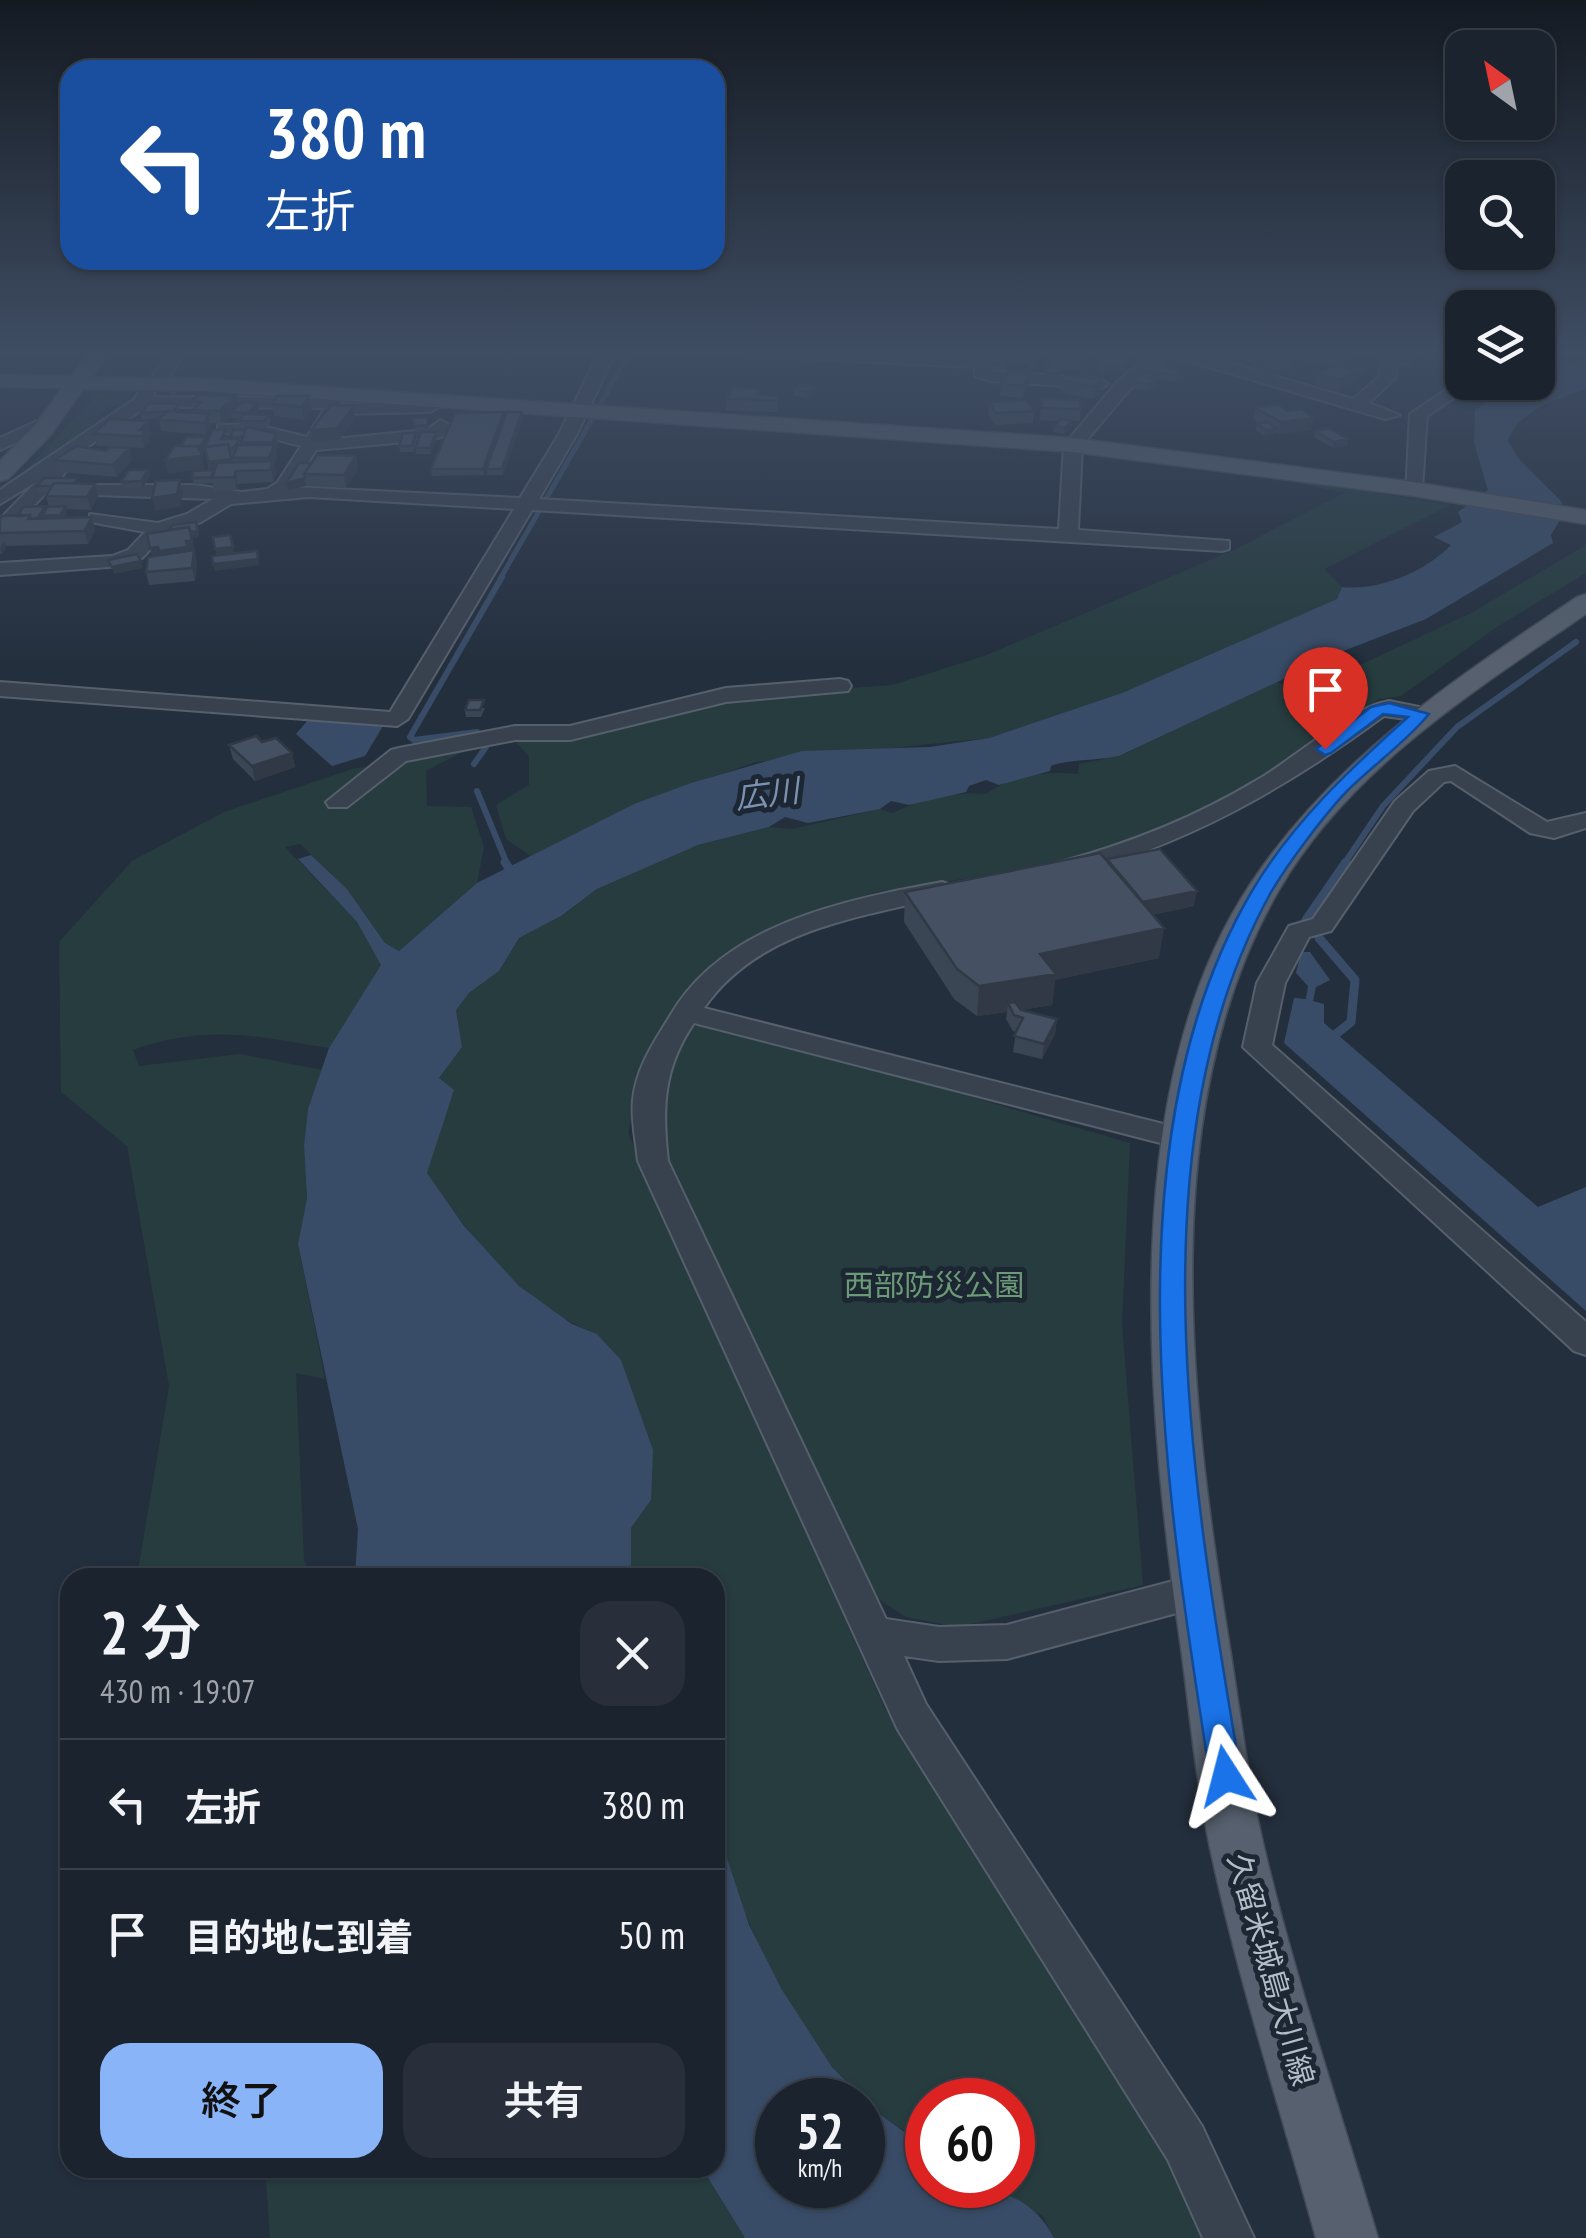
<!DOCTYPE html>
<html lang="ja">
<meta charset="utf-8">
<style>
body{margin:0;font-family:"PT Sans Narrow","Noto Sans JP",sans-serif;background:#282f3a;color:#f1f3f6;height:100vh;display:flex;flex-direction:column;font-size:38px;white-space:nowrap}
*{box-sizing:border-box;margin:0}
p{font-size:32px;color:#a0a4aa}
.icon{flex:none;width:55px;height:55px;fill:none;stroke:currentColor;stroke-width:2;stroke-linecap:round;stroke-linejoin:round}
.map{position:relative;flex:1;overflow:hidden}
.drawer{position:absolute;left:60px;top:1568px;width:665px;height:610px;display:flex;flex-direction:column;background:#1b232e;border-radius:30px;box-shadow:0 2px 8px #0004,0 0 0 2px #39404a}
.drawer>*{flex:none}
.guide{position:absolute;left:60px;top:60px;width:665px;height:210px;border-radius:30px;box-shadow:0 2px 8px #0004,0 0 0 2px #39404a;background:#1a4fa0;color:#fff;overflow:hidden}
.needle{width:65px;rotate:327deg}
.tools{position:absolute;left:1445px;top:30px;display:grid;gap:20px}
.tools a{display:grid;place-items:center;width:110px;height:110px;border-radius:20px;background:#1b232e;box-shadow:0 2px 8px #0004,0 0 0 2px #39404a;font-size:50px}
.speed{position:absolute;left:755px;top:2078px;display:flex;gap:20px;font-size:50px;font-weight:700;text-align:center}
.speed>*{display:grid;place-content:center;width:130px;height:130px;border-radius:50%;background:#1b232e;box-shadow:0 2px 8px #0004,0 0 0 2px #39404a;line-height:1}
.speed small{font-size:25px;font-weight:400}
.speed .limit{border:15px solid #d22;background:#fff;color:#111}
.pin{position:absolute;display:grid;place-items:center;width:85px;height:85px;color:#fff;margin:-102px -42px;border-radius:50% 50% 50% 0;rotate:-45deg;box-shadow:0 0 10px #0007}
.pin .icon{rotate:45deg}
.me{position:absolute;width:110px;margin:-55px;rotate:351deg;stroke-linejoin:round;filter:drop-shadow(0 0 8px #0008)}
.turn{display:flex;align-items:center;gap:35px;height:210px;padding:0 40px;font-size:45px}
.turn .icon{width:130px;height:130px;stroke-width:2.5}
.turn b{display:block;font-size:70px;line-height:85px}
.round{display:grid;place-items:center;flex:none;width:105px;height:105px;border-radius:30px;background:#282f3a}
.overview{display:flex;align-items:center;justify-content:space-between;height:170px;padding:0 40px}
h1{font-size:60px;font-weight:600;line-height:75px}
.primary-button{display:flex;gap:20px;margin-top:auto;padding:20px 40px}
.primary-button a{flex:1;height:115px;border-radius:30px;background:#8ab4f8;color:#111;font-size:40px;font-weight:600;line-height:115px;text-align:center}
.primary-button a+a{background:#282f3a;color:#f1f3f6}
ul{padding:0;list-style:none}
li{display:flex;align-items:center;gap:30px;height:130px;padding:0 40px;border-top:2px solid #39404a}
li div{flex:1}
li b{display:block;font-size:38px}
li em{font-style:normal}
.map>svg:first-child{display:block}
.green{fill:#263c3f}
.water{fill:#394c67;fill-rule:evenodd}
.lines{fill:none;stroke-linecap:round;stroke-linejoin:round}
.stream-far2{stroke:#394c67;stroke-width:5}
.stream-far1{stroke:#394c67;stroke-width:6}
.stream{stroke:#394c67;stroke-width:9}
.minor-tunnel{stroke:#3a4453;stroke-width:18;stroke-dasharray:18 9;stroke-linecap:butt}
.minor-casing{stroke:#565f6c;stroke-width:4}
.major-casing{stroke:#414a57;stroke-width:3}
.minor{fill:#38414e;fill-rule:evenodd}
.major{fill:#56606e;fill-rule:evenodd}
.wall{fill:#3b4654}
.shaded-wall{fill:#303945}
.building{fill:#455162;stroke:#303945;stroke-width:2.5}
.route{fill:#1a73e8;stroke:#114b97;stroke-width:2.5}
.labels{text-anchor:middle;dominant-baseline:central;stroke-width:10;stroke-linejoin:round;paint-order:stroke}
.park-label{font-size:30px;fill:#6b9a76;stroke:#1d2633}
.street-label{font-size:30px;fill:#b4bcc9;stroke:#1d2633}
.water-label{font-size:32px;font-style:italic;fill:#7c92b1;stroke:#1d2633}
</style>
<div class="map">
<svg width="1586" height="2238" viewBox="0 0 1586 2238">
<rect width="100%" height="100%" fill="#242f3e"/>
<path class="green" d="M111 390 133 391 123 405 107 407 78 441 19 478 96 395Z
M1247 472 1450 505 1324 569 1342 587 1337 599 1122 693 989 738 756 762 634 804 532 857 506 839 496 805 529 785V756L515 741 568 739 736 696 892 685 984 656 1236 549 1344 493Z
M1586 545V573L1497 627 1401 696 1378 699 1296 763 1181 823 1064 864 876 892 784 922 702 975 647 1053 628 1133 885 1709 1176 2159 1210 2238H1054L1043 2216 983 2185H1012V2100H928L927 2149C894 2125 862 2101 835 2070 792 2022 735 1907 723 1845 706 1759 715 1665 715 1578L631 1577V1528L651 1500 597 1334C521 1305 471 1238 427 1173L436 1141 439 1078 462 1047 456 1010 469 993 499 971 519 938 561 916 597 889 698 845 769 827 792 829 880 809 892 813C920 800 955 791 986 794 1012 775 1046 771 1078 774L1079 764 1120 756 1277 682 1288 686 1283 701 1473 612Z
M464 751 426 771 427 806 471 807 484 847 477 883 399 951 385 943 347 889 300 844 285 847 357 922 382 965 329 1048C256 1036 205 1024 133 1050L139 1066 240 1054 323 1070 308 1110 304 1146 307 1198 298 1244 325 1379 296 1373 304 1560 312 1577H137L169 1386 127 1146 61 1092 59 942 132 861 224 812 352 769Z
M700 1026 889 1073 1130 1143 1122 1324 1143 1585 958 1627 906 1617 869 1593 671 1174C654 1104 661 1093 686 1028Z
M265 2168H702L745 2238H270Z"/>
<path class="water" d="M1586 359V389C1558 398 1518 411 1508 441L1519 459 1562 502 1560 520 1551 535 1553 543 1426 619 1346 650 1119 756C1102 760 1062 760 1051 766L1050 771 999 785 986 780 969 786 966 792 909 805 891 801 880 809 808 823 785 817 769 827 698 845 597 889 561 916 519 938 499 971 469 993 456 1010 462 1047 439 1078 454 1090 427 1173 464 1226 519 1286 572 1324 597 1334 621 1360 653 1450 651 1500 631 1528V1577H355L358 1529 298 1244 307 1198 304 1146 308 1109 329 1048 381 965 357 922 298 859 311 855 347 889 385 943 399 951 477 883 634 804 691 783 802 751 930 747 989 738 1122 693 1337 599 1342 587C1379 591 1425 572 1451 545L1434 537 1462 522 1458 512 1488 490 1474 443 1475 410 1516 383 1538 382V374Z
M308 720 383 726 365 756 332 766 296 734Z
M1301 952H1310L1330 980 1316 987 1313 1001 1324 1004V1023L1538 1207 1586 1187V1311L1284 1043 1294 998 1306 999 1308 986 1296 973Z
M715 1789 723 1846 749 1925 782 1990 832 2067 873 2109 927 2149 928 2185C978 2185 1028 2187 1054 2238H745L702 2168H715ZM778 2100H862V2185H778Z"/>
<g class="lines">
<path class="stream-far2" d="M601 403 630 351
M500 579 591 421"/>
<path class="stream-far1" d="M474 764 486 747 477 732 414 740 410 737 502 577
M477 791 507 864
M1344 864 1383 806 1457 727 1576 642"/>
<path class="stream" d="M505 862 513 875
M1306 920 1346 862
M1319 938 1355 980 1351 1022 1336 1034"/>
<path class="minor-tunnel" d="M167 391 179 375"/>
<g class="minor-casing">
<path id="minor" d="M165 351H181C181 362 172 377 161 380L153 375 165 359Z
M600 351H616L577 434 539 499 1059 529 1064 445 1117 382 1153 351H1189L1353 399 1378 378 1383 351H1399L1395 378 1369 403 1400 415 1385 419 1168 355 1129 390 1082 446 1078 530 1229 541V549L1222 551 532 510 408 719 397 726 0 696V682L390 712 514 509 309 497 231 504 201 522 166 533 142 558 122 566 0 575V563L112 556 128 550 145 532 90 522V514L158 523 187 514 213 499 96 495 87 489 89 485H195L242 492 267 489 277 483 301 446 254 434 218 433V425L254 424 307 437 325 408 146 407 59 466 66 471 63 475 7 534 0 536V519L36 482 0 504V490L135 399 141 387 147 386 155 391 153 397 334 398 342 404 425 402 430 397H442V405L430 412 339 414 323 440 427 430 440 420 449 425 445 436 429 440 316 450 293 487 520 498 559 434Z
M741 351H851L984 358 992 363V371L1100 379 1108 384 1100 389 991 381 975 376V367L749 356Z
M1562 351 1560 354 1538 362V352Z
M1462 379V382H1477L1427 416 1422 489 1413 495 1406 493 1410 414Z
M50 415 56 416V424L0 450V438Z
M840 679 848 681 851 686 848 691 726 702 570 740H515L406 761 347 807H329L326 802 391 750 399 748 515 726H570L726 688Z
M1389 701 1429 709 1432 714 1421 721 1384 716C1286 788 1185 846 1066 876L1053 868 1057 863C1128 844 1194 818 1257 780 1294 759 1351 707 1389 701Z
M1455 766 1547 822 1586 813V828L1554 838 1530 833 1451 781 1444 782 1413 811 1331 931 1309 937 1285 983 1272 1045 1586 1322V1355L1574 1351 1243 1047 1257 983 1289 926 1313 919 1395 801 1429 771Z
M942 882 951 885 955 890 951 895C864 917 760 927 704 1008L1191 1131 1195 1138 1191 1145 1180 1148 694 1023C663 1068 662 1109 668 1161L886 1619 939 1627 1007 1625 1196 1575 1210 1580 1215 1592 1210 1604 1007 1659 939 1661 904 1656 926 1704 1202 2126 1254 2238H1203L1168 2160 898 1730 638 1161C636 1141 631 1120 633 1100 636 1068 654 1042 670 1016 723 924 844 900 942 882Z"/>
</g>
<g class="major-casing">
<path id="major" d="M90 351H110L92 377 207 379 1073 438 1413 482 1586 510V524L1413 496 1073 452 207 391 83 389 51 435 8 479 0 481V461L35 425 62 388 0 387V375L71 376Z
M1586 594V614C1474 691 1349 769 1279 890 1153 1107 1191 1405 1229 1642 1240 1711 1248 1780 1264 1847 1295 1979 1340 2108 1378 2238H1316C1280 2108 1238 1980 1210 1848 1196 1782 1190 1715 1181 1648 1148 1416 1114 1092 1249 886 1332 760 1454 679 1577 597Z"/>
</g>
<use href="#minor" class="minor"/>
<use href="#major" class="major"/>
</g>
<path class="wall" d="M1038 351 1034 370H1029V364L1008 363 1005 370 988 369 989 363 1007 358Z
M1239 351H1301L1299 363 1273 377 1255 372 1256 366 1263 362 1264 360 1256 365 1238 359Z
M1305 351H1348L1344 367 1303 361Z
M1398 351H1416L1415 354H1412L1414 361 1412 366 1400 367Z
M1420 351H1462V358H1449L1448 361 1423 358Z
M1050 355 1081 364V370H1060V379H1046V365H1050Z
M1099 357 1127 358 1126 373 1098 370Z
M1169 368 1181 370 1180 376 1173 382 1157 379V385L1147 391 1130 387 1131 381 1144 373 1145 370Z
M1362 373 1339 392 1315 385 1317 374Z
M1065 375 1101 391 1092 399 1060 392 1061 380Z
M1001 384 1029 386 1022 398 1000 396Z
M794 389 814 394 807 398 794 395Z
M760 394 778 396V412L726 411V399Z
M309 396 312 408 304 420 274 416 272 404Z
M1041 399 1081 409 1080 421H1071H1072L1071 428 1064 434 1053 432 1054 426 1059 421 1040 420Z
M191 401 259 409 254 415H269L271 421 266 428 247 427 278 445 276 452 277 457 274 464 276 473 273 482 238 484 236 490 214 491 213 483 194 484 192 478 209 470 204 449 201 454 204 469 168 473 165 460 181 446 206 437 207 443 227 436 226 439H230V437L245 430 246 427H240L239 421 240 419 232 418 231 415 222 424 211 423V426L206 435 161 431 159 418 142 420 141 413 179 404V411L194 412Z
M989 402 1034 411 1033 423 995 425 988 414Z
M1255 408 1311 430 1279 434 1276 432 1275 434 1264 436 1256 430 1257 424 1259 423 1253 420Z
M504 412 505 418 523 419 503 475H487L486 469 484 475 432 476 431 469Z
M427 417 429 431 415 432 413 418Z
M1315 431 1348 439 1347 446 1333 448 1314 437Z
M151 433 148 437 149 442 144 448 97 446 94 434Z
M416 433 417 439 413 452H400L399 446Z
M437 438 430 454H416L415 448Z
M129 448 132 460 117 477 58 472 54 460Z
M356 456 358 469 346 488 306 486V484L287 490 286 483 311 463Z
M148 470 150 476 142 488H123L121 482Z
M80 483 95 484 98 496 91 510 66 509 67 513 64 518 95 530 88 544 5 546 2 554H0V519L46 510 49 507 46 496 47 493 39 492 37 486Z
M196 522 199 537 192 538 197 563 195 581 149 585 146 572 152 556Z
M485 708 481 717H466L465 710Z
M262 742 292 753 295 767 255 781 233 759 229 745Z
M1107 861 1194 906 1152 915 1159 958 1055 980 1052 1005 1020 1010 1057 1019 1055 1034 1042 1059 1013 1052 1016 1032 1013 1031 1006 1019 1007 1012 977 1016 954 999 904 922 905 892Z"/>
<path class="shaded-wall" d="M1261 351H1265L1264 360 1256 365 1258 354Z
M1301 351 1299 363 1290 369 1292 357Z
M1288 363 1287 369 1273 377 1274 371Z
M1363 367 1362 373 1339 392 1341 380 1354 371Z
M1030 374 1029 386 1022 398 1023 386Z
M1158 375 1157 385 1147 391 1148 385 1152 378Z
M1102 379 1101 391 1092 399 1093 387Z
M814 388V394L807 398V392Z
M236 396 239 408 231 412V415L222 424 219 411Z
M309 396 312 408 304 420 302 407Z
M258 403 259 409 248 420 247 413Z
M354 406 355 418 339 440 313 442 311 430Z
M504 412 505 418 484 475 483 469Z
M522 412 523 419 503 475 502 469Z
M209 414 211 426 206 435 204 423Z
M1314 418 1311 430 1279 434 1281 422Z
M148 421 151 433 148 437 149 442 144 448 140 430Z
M1072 421 1071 428 1064 434 1065 428Z
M1276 428 1275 434 1264 436 1266 430Z
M436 432 437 438 430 454V448Z
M276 433 278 445 276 452 277 457 274 464 276 473 273 482 269 458 273 447V442Z
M206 437 207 444 200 456H202L204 469 168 473 165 460 198 450Z
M1348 439 1347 446 1333 448 1334 442Z
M129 448 132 460 117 477 113 465Z
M356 456 358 469 346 488 344 475Z
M231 459 234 472 211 475 208 462Z
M148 470 150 476 142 488 141 481Z
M236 471 238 484 236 490 234 477Z
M305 478V486L287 490 286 483Z
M180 480 183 492 180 507 155 511 152 498Z
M95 484 98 496 91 510 87 497Z
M66 506 67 513 62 522 60 515Z
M92 517 95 530 88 544 84 531Z
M198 531 199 537 170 541 169 535Z
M4 541 6 548 2 554 0 548Z
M186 541H192L197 563 195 581Z
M158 547H187L190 561H153L150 548Z
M233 547 234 554 217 556 215 549Z
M258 559 260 565 215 571 213 564Z
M141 561 143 568 114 574 112 567Z
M292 753 295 767 255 781 252 766Z
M1197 891 1194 906 1141 917 1143 902Z
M1164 928 1159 958 1055 980 1052 1005 1012 1011 1008 1003 1007 1012 977 1016 979 986 1040 954Z
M1057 1019 1055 1034 1042 1059 1044 1044Z"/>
<path class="building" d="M1008 351H1038L1035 364H1030L1029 358 1007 357Z
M1267 351H1300L1292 357Z
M1317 351H1348L1346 355Z
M1399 353H1412L1414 361H1401Z
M1050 355 1079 356 1081 364H1059L1060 373H1046V365H1052Z
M992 357 1008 358 1006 365 989 363Z
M1099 357 1127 358 1126 367 1098 364Z
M1269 359 1288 363 1274 371 1256 366Z
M1153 363 1170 366 1167 368 1181 370 1174 376 1145 370Z
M1349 364 1363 367 1353 375 1354 371 1344 368Z
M1334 366 1354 371 1341 380 1317 374Z
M1009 371 1030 374 1023 386 1001 384Z
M1146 372 1158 375 1152 378 1158 380 1148 385 1131 381Z
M1065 375 1102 379 1093 387 1061 380Z
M801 385 814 388 807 392 794 389Z
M734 387 760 390 757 394 778 396V400L726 399Z
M199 395 236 396 219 411 193 410 202 402 191 401Z
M277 396H309L302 407 272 404Z
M1041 399 1080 400 1081 409 1042 408Z
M1026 400 1034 411 996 413 989 402Z
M242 402 258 403 247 413 231 412Z
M149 403 179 404 173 411 141 413Z
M331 405 354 406 337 428 311 430Z
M1278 405 1287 411 1302 409 1314 418 1281 422 1255 408Z
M169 411 209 414 204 423 158 419Z
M504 412 483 469H431L455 413Z
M507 412H522L502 469H486Z
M244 414 269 415 265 421H239Z
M427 417 428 425 414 426 413 418Z
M109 419 148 421 140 430H146L141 436 94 434Z
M1061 419 1072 421 1065 428 1054 426Z
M1268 422 1276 428 1266 430 1257 424Z
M246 427 276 433 273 442 241 443Z
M1329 428 1348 439 1334 442 1315 431Z
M213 430H226L221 439H239L234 448H229L228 444 205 447 204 448Z
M233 430H245L243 437H230Z
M421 432H436L430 448H415Z
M403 433H416L412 446H399Z
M186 437H206L199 448V446H181Z
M228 444 231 459 208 462 205 447Z
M238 445H274L269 458H232Z
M77 446 106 451 110 447 129 448 113 465 54 460Z
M175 446H199L202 456 165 460Z
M317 455 356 456 344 475 304 474Z
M273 461 270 470 236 471 234 477 212 478 217 463Z
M299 463H311L304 474 305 478 286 483Z
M129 470H148L141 481 121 482Z
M212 470V477L192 478 193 471Z
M44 478H78L74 483H54L51 486H37Z
M180 480 177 494 152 498 156 481Z
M54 483 95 484 87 497 46 496Z
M45 506 38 518 31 519 30 515 18 516 23 507Z
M66 506 60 515 42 516 47 507Z
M30 515 28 519 92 517 84 531 0 533V519L2 516Z
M196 522 198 531 190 532 189 527 168 530 173 525Z
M189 527 192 541H186L187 547 159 551 158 547 150 548 147 534Z
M230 535 233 547 215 549 213 537Z
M194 550 192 568 146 572 148 557Z
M257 551 258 559 213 564 212 556Z
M137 554 141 561 112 567 108 560Z
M469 700H484L480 710H465Z
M256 736 262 742 276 738 292 753 252 766 229 745Z
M1160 849 1197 891 1143 902 1107 859Z
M1100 853 1164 928 1040 954 1056 974 979 986 957 969 905 892Z
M1015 1002 1021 1010 1057 1019 1044 1044 1014 1036 1023 1018 1014 1015 1008 1003Z"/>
<linearGradient id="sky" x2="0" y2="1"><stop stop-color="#141a22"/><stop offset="0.53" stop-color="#3f4d63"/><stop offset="1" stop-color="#3f4d63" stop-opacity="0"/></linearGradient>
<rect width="1586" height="665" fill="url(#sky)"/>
<path class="route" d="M1389 703 1429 714C1405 743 1373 765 1347 791 1324 815 1286 866 1270 894 1130 1149 1195 1502 1241 1776L1237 1786 1226 1791 1214 1786 1210 1776C1168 1505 1105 1140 1252 891 1292 823 1350 769 1408 717L1383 714 1331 753 1325 755 1316 749 1371 707Z"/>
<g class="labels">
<g class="park-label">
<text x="934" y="1284">西部防災公園</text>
</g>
<g class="street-label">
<text transform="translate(1272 1969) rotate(74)">久留米城島大川線</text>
</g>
<g class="water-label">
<text transform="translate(767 793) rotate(-7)">広川</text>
</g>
</g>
</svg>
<div class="tools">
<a><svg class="needle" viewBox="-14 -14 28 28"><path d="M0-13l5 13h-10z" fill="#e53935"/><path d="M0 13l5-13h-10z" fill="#a0a4aa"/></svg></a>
<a><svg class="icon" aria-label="search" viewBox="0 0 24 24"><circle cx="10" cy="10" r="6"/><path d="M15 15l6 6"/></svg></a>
<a><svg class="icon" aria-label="layers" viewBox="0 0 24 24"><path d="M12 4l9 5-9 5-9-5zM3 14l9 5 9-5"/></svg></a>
</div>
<div class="speed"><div>52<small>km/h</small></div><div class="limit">60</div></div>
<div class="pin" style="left:1325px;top:749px;background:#d93025"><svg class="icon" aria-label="arrive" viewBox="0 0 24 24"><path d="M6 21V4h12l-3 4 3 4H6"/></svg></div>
<svg class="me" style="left:1226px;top:1776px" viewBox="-20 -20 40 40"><path d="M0-17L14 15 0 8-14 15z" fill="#1a73e8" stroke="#fff" stroke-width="4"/></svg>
<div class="guide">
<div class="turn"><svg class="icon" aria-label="left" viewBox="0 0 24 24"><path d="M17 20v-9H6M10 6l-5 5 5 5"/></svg><div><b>380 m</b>左折</div></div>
</div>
<section class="drawer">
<div class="overview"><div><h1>2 分</h1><p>430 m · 19:07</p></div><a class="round"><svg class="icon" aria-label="close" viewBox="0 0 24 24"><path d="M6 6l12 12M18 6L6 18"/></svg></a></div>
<ul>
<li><svg class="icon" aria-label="left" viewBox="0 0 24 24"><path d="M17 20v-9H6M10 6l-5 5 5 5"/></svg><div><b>左折</b></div><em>380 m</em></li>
<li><svg class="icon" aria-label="arrive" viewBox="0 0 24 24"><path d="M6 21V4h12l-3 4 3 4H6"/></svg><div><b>目的地に到着</b></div><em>50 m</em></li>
</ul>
<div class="primary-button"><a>終了</a><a>共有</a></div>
</section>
</div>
